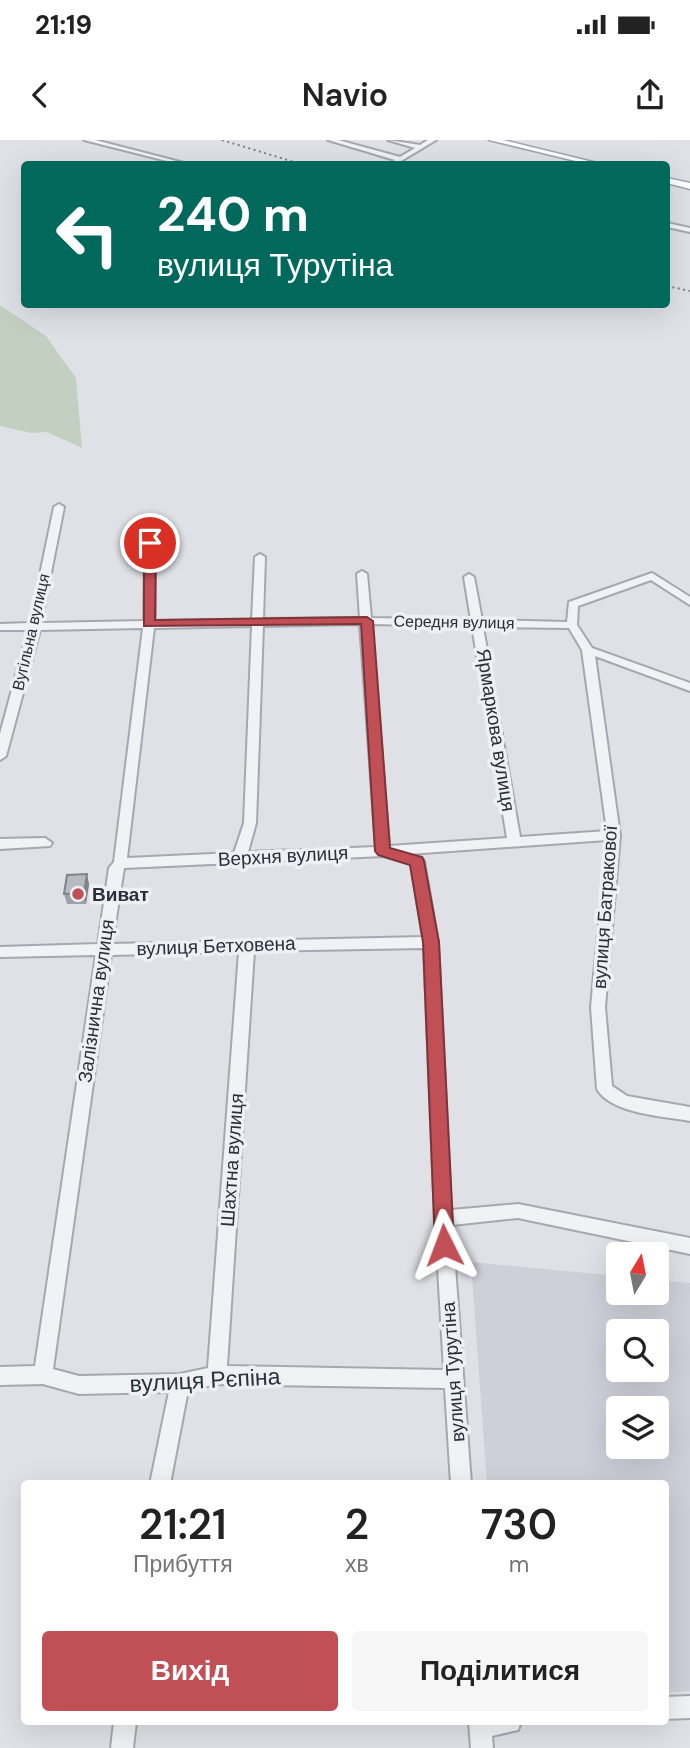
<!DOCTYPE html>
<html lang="uk">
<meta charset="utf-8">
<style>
body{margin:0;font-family:"DM Sans",sans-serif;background:#f6f6f6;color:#222;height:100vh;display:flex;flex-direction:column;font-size:26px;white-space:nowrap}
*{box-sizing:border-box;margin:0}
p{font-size:23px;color:#767676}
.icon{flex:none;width:38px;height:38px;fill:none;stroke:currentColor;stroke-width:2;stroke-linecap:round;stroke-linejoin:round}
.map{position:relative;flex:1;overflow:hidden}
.sheet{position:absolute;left:21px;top:1340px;width:648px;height:245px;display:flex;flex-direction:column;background:#fff;border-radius:7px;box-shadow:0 7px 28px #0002}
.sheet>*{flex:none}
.banner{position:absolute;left:21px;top:21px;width:649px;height:147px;border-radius:7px;box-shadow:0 7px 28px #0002;background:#00695c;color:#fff;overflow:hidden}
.needle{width:46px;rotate:10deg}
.controls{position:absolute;left:606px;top:1102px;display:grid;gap:14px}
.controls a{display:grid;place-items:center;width:63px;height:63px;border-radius:7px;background:#fff;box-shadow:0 7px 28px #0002;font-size:35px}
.pin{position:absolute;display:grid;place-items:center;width:60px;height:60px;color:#fff;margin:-30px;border:4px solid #fff;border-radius:50%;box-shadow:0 2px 7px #0007}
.me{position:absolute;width:77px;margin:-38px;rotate:357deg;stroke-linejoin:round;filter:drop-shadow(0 0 5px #0008)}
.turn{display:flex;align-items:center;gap:24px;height:147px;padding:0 21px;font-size:32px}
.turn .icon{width:91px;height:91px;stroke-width:2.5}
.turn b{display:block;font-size:49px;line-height:60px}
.eta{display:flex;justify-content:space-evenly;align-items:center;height:119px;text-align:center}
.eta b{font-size:42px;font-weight:600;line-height:49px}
.action{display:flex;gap:14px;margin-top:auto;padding:14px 21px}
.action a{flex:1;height:80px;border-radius:7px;background:#c14f56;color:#fff;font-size:28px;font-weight:600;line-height:80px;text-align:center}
.action a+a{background:#f6f6f6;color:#222}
.status{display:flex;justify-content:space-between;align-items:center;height:49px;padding:0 35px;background:#fff;direction:ltr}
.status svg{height:19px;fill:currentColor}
header{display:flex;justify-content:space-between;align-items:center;height:91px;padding:0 21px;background:#fff;font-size:32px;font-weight:600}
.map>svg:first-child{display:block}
.built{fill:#cdd0d8;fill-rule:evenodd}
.green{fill:#c3d0c1}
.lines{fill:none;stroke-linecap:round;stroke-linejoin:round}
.minor-casing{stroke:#a5a8b0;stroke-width:4}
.major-casing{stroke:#9fa5b1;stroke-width:3}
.minor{fill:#f1f2f5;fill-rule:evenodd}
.major{fill:#fff;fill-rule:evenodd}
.rail{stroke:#7a808f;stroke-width:2;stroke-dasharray:2 3.5;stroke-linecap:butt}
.wall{fill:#9da0a8}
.shaded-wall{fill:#808288}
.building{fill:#b7bac3;stroke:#808288;stroke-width:2}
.route{fill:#c14f56;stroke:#7d3338;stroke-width:2}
.poi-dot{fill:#c14f56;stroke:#eef0f4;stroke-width:2.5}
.labels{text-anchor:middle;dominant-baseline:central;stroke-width:7;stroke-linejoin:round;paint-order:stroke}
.far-street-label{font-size:16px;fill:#292f3c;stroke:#eef0f4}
.street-label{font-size:19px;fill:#292f3c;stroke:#eef0f4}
.poi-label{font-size:19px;font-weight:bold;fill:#292f3c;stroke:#eef0f4;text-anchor:start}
.near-street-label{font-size:23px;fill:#292f3c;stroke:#eef0f4}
</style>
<div class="status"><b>21:19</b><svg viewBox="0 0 49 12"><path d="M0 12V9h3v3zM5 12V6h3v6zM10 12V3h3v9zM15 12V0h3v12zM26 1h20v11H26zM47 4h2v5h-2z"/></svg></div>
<header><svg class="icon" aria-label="back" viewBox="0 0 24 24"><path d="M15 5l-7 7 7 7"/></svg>Navio<svg class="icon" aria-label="share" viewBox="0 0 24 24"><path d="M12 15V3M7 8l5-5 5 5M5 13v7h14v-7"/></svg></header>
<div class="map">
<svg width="690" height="1608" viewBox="0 0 690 1608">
<rect width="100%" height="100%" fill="#dfe1e7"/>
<path class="built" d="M471 1122 618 1136V1153H656V1140L690 1143V1551L665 1553V1344H487ZM618 1192H656V1230H618ZM618 1269H656V1307H618Z"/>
<path class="green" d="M0 165 46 196 76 238 82 308 47 292 31 293 0 286Z"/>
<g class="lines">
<g class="minor-casing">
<path id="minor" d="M84 0H95L188 24H179Z
M328 0H338L400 17 415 8 388 0 420 5 428 0H436L396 24H389L395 20Z
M667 83 690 88V92L667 87Z
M59 364 64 367 41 483 144 481 145 403 150 400 155 403V481L252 480 255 417 260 414 265 417 263 479 360 478 357 434 362 431 367 434 371 478 471 480 464 437 469 434 474 437 482 480 567 482 569 462 652 433 690 457V465L651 440 578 466 577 485 592 508 690 543V551L595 516 620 695 605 867 612 946 627 956 690 967V981C664 976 611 974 597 949L591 867 607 700 409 714 422 718 424 721 438 802 451 1070 518 1064 690 1098V1114L518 1078 452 1085 471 1344H451L445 1248 217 1244 188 1250 170 1344H150L169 1252 79 1254 43 1244 0 1245V1227L35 1226 96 815 0 817V807L98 804 109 728 114 722 143 488 40 490 6 616 0 620V594L28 490H0V484L30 483 54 367ZM360 484 376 707 248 712 256 683 263 486ZM371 484 472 486 507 698 389 706ZM252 486 244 683 234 713 127 718 154 488ZM483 487 569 488 582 510 607 691 520 697ZM383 716 411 724 423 797 112 804 124 728ZM424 808 435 1078 444 1230 227 1226 254 811ZM239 812 208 1228 180 1234 79 1236 53 1229 111 815Z
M45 698 52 703 50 706 0 709V699Z
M690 1556V1578L665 1579V1557Z
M114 1582H136L133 1608H111Z
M469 1582H521L518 1590 492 1596 493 1608H471Z"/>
</g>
<g class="major-casing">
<path id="major" d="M489 0H503L601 24H588Z
M667 38 690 43V49L667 43Z"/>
</g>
<use href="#minor" class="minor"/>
<use href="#major" class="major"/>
<path class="rail" d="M222 0 294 22
M667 146 690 151"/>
</g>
<path class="wall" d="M89 744 86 764H67L64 754Z"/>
<path class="shaded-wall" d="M87 734 89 744 86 764 84 753Z"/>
<path class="building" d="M87 734 84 753 64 754 67 735Z"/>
<path class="route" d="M150 400 156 403 155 480 367 477 373 481 390 708 422 717 424 721 439 802 454 1105 451 1111 444 1114 438 1111 435 1105 423 802 410 725 378 715 375 711 361 484 144 486V403Z"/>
<circle class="poi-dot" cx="78" cy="754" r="7"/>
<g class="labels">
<g class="far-street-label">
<text transform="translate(454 482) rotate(1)">Середня вулиця</text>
<text transform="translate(31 492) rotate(-77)">Вугільна вулиця</text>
</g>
<g class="street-label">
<text transform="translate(496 590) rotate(81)">Ярмаркова вулиця</text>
<text transform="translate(283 716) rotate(-3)">Верхня вулиця</text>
<text transform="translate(605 767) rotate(-86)">вулиця Батракової</text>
<text transform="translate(216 806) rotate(-2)">вулиця Бетховена</text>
<text transform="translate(96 861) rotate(-82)">Залізнична вулиця</text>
<text transform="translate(232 1020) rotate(-86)">Шахтна вулиця</text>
<text transform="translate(453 1232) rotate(-94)">вулиця Турутіна</text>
</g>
<g class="poi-label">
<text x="92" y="754">Виват</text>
</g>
<g class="near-street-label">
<text transform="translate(205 1240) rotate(-3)">вулиця Рєпіна</text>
</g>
</g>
</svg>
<div class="controls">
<a><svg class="needle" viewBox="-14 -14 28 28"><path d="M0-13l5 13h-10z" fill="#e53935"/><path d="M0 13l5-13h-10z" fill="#767676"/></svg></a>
<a><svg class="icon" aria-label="search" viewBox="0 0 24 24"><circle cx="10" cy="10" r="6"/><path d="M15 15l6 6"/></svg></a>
<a><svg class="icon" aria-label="layers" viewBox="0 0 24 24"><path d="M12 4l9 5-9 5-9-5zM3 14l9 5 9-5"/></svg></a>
</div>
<div class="pin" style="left:150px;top:403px;background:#d93025"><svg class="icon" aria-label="arrive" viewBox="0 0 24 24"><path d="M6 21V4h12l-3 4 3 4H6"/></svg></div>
<svg class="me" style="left:444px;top:1105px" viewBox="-20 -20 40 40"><path d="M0-17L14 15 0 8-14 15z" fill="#c14f56" stroke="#fff" stroke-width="4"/></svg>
<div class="banner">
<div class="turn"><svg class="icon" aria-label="left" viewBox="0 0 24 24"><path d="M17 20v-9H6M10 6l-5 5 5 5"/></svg><div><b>240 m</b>вулиця Турутіна</div></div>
</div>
<section class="sheet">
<div class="eta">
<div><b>21:21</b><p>Прибуття</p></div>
<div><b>2</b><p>хв</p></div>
<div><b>730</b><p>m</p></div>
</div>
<div class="action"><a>Вихід</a><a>Поділитися</a></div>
</section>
</div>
